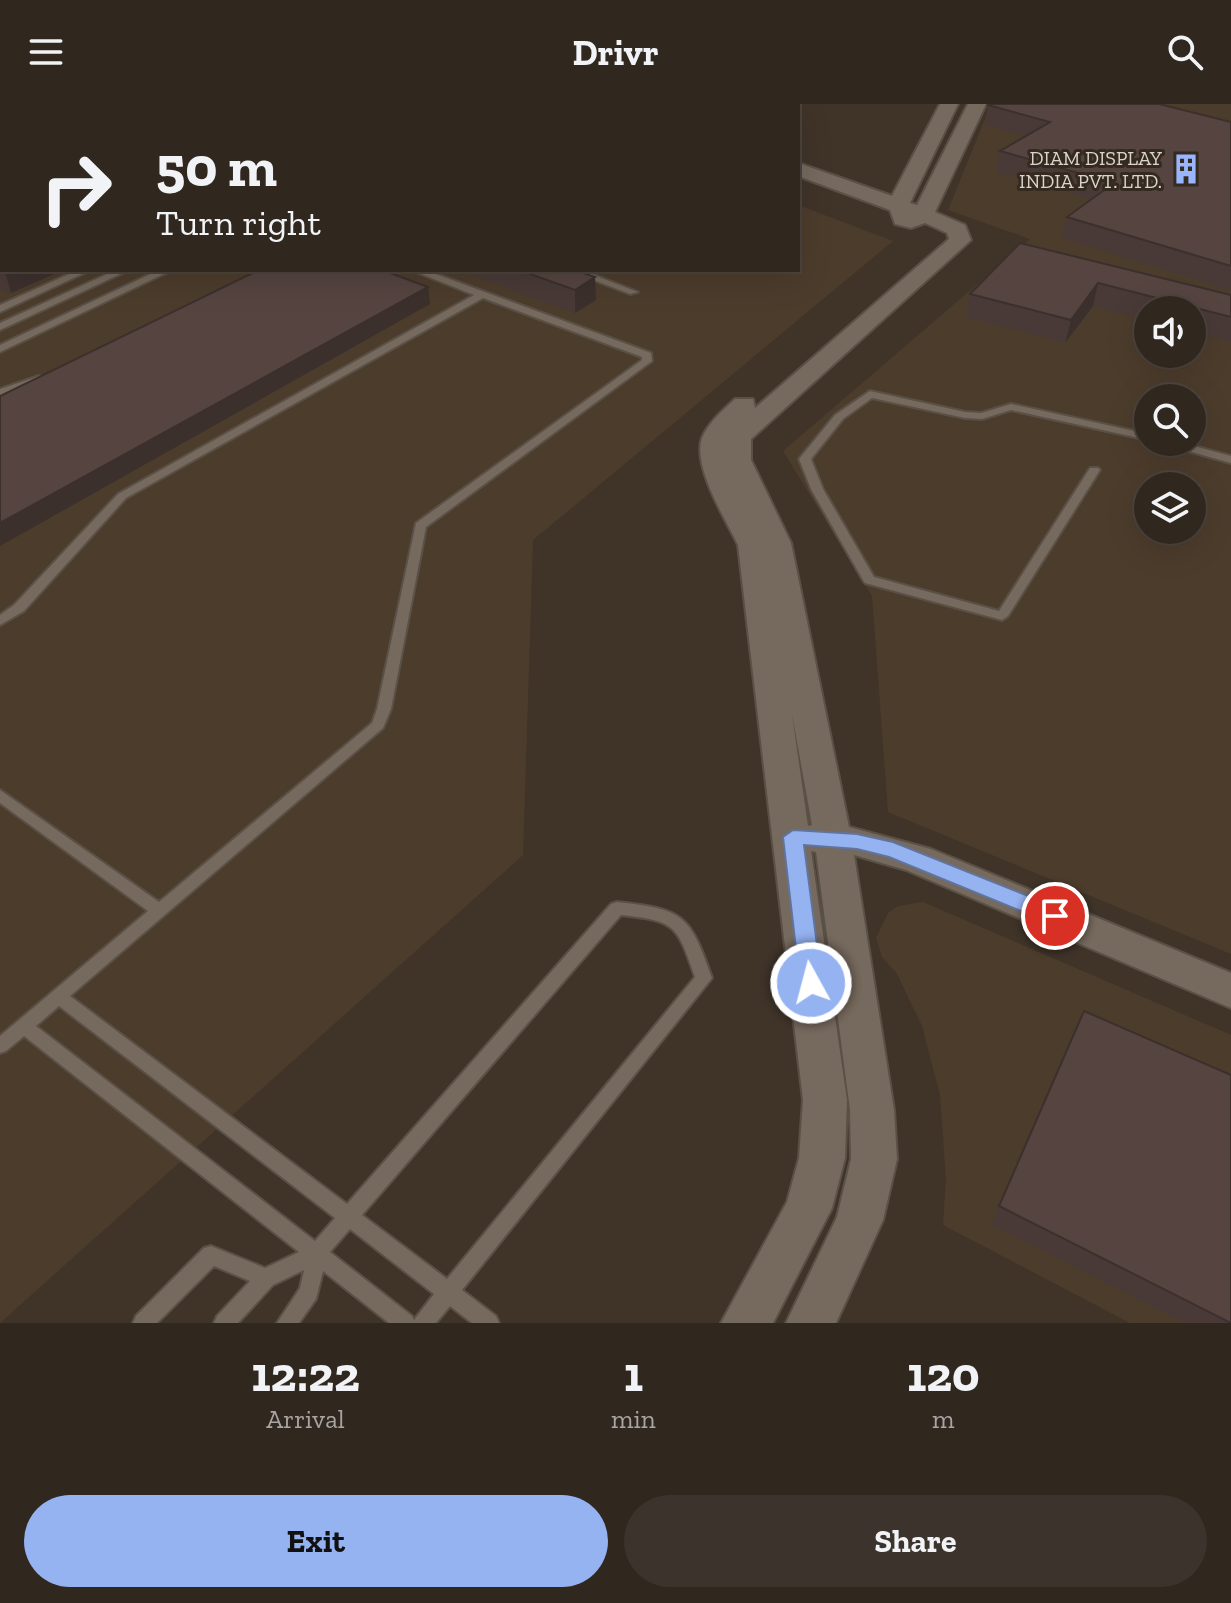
<!DOCTYPE html>
<style>
body{margin:0;font-family:"Zilla Slab",serif;background:#3c332c;color:#f1f3f6;height:100vh;display:flex;flex-direction:column;font-size:30px;white-space:nowrap}
*{box-sizing:border-box;margin:0}
p{font-size:26px;color:#a8a5a4}
.icon{flex:none;width:44px;height:44px;fill:none;stroke:currentColor;stroke-width:2;stroke-linecap:round;stroke-linejoin:round}
.map{position:relative;height:1219px;overflow:hidden}
.drawer{display:flex;flex-direction:column;background:#30271f;flex:1}
.drawer>*{flex:none}
.banner{position:absolute;left:0px;top:0px;width:800px;height:168px;box-shadow:0 8px 32px #0002,0 0 0 2px #4b443d;background:#30271f;color:#f1f3f6;overflow:hidden}
.buttons{position:absolute;left:1134px;top:192px;display:grid;gap:16px}
.buttons a{display:grid;place-items:center;width:72px;height:72px;border-radius:50%;background:#30271f;box-shadow:0 8px 32px #0002,0 0 0 2px #4b443d;font-size:40px}
.pin{position:absolute;display:grid;place-items:center;width:68px;height:68px;color:#fff;margin:-34px;border:4px solid #fff;border-radius:50%;box-shadow:0 2px 8px #0007}
.me{position:absolute;width:88px;margin:-44px;rotate:353deg;stroke-linejoin:round;filter:drop-shadow(0 0 6px #0008)}
.turn{display:flex;align-items:center;gap:28px;height:168px;padding:0 24px;font-size:36px}
.turn .icon{width:104px;height:104px;stroke-width:2.5}
.turn b{display:block;font-size:56px;line-height:68px}
.eta{display:flex;justify-content:space-evenly;align-items:center;height:136px;text-align:center}
.eta b{font-size:48px;font-weight:700;line-height:56px}
.action{display:flex;gap:16px;margin-top:auto;padding:16px 24px}
.action a{flex:1;height:92px;border-radius:48px;background:#95b2f1;color:#111;font-size:32px;font-weight:700;line-height:92px;text-align:center}
.action a+a{background:#3c332c;color:#f1f3f6}
header{display:flex;justify-content:space-between;align-items:center;height:104px;padding:0 24px;background:#30271f;font-size:36px;font-weight:700}
.map>svg:first-child{display:block}
.built{fill:#4c3c2c;fill-rule:evenodd}
.lines{fill:none;stroke-linecap:round;stroke-linejoin:round}
.service-casing{stroke:#595046;stroke-width:4}
.tertiary-casing{stroke:#595046;stroke-width:4}
.service{fill:#76695d;fill-rule:evenodd}
.tertiary{fill:#76695d;fill-rule:evenodd}
.wall{fill:#493a37}
.shaded-wall{fill:#3c302d}
.building{fill:#554440;stroke:#3c302d;stroke-width:2}
.route{fill:#95b2f1;stroke:#61749d;stroke-width:2}
.labels{text-anchor:middle;dominant-baseline:central;stroke-width:6;stroke-linejoin:round;paint-order:stroke}
.far-poi-label{font-size:20px;fill:#dbd4cd;stroke:#352a1f;text-anchor:end}
</style>
<header><svg class="icon" aria-label="menu" viewBox="0 0 24 24"><path d="M4 6h16M4 12h16M4 18h16"/></svg>Drivr<svg class="icon" aria-label="search" viewBox="0 0 24 24"><circle cx="10" cy="10" r="6"/><path d="M15 15l6 6"/></svg></header>
<div class="map">
<svg width="1231" height="1219" viewBox="0 0 1231 1219">
<rect width="100%" height="100%" fill="#403429"/>
<path class="built" d="M0 0 347 2H2V166H798V101L893 137 533 436 523 751 0 1219Z
M991 0H1231V850L888 708 872 492 783 347 1030 135 948 106ZM1148 206H1192V250H1148ZM1148 294H1192V338H1148ZM1148 382H1192V426H1148Z
M923 798 1231 931V1219H1130L943 1121 946 1076 940 991 922 922 897 870 882 853 876 834 888 809 898 802Z"/>
<g class="lines">
<g class="service-casing">
<path id="service" d="M31 0H43L45 2H33Z
M204 0H214L216 2H206Z
M663 0H675L677 2H665Z
M78 166H91L0 208V201Z
M116 166H129L0 226V219Z
M159 166H172L0 248V241Z
M411 166H425L651 249 652 257 426 423 391 605 383 624 70 892 347 1100 611 800 617 798C684 805 690 811 712 874L462 1186 496 1212 499 1219H472L450 1202 436 1219H389L323 1167 316 1195 299 1219H277L300 1184 304 1166 273 1181 238 1219H214L217 1212 250 1177 214 1162 157 1219H133L136 1212 204 1144 211 1142 265 1164 299 1148 24 932 6 947 0 949V932L148 807 0 699V686L159 798 372 619 377 605 416 419 642 256V253L483 194 126 394 24 507 0 521V511L14 501 118 390 474 191ZM621 811C676 817 677 821 695 873L447 1175 362 1111ZM59 902 335 1114 315 1137 36 922ZM350 1125 434 1190 414 1216 412 1212 330 1148Z
M567 166H581L638 188 630 190Z
M39 272 44 275 43 277 0 292V285Z
M870 287 965 308 981 309 1011 300 1148 330V336L1011 306 982 315 965 314 872 294 843 315 811 355 823 385 874 473 999 507 1090 364H1098L1100 366 1008 512 1002 516 865 479 863 476 811 385 799 355 835 311Z
M1161 338H1179L1231 352V359L1163 340Z"/>
</g>
<g class="tertiary-casing">
<path id="tertiary" d="M426 0H456L457 2H427Z
M471 0H502L503 2H472Z
M940 0H958L910 99 917 101 968 0H986L935 108 965 121 971 136 751 335V356L791 439 849 723 931 745 1231 869V904L906 766 854 751 894 1006 897 1055 883 1116 836 1219H786L837 1113 851 1055 850 1006 816 748 811 747 847 996 845 1054 832 1104 773 1219H721L787 1098 799 1054 803 996 738 441C726 416 692 362 702 334 708 319 723 306 735 295H753L755 304 949 135 947 129 925 119 911 124 895 120 890 106 798 72V59L892 92ZM792 610 812 721 808 722Z"/>
</g>
<use href="#service" class="service"/>
<use href="#tertiary" class="tertiary"/>
</g>
<path class="wall" d="M716 0H800L795 2H722Z
M988 1 1231 18V186L1062 134 1067 113 1092 95 996 68 1000 47 1025 32 985 21Z
M0 65 2 71V166H63L11 189 0 184Z
M1020 139 1231 191V238L1192 228V206H1148V216L1093 202 1065 239 966 213 970 190Z
M458 166H584V169L596 196 575 209Z
M999 1102 1231 1219H1185L992 1121Z"/>
<path class="shaded-wall" d="M766 0H800L795 2H765Z
M0 65 2 71V86L0 87Z
M7 166H63L11 189 5 167Z
M595 173 596 196 575 209V186Z
M1098 179 1093 202 1065 239 1071 216Z
M428 183 430 200 0 442V419Z"/>
<path class="building" d="M989 0H1159L1231 18V162L1067 113 1114 79 1000 47 1050 18 988 1Z
M0 83 2 84V166H7L5 167 0 165Z
M1020 139 1231 191V213L1098 179 1071 216 970 190Z
M259 166H382L428 183 0 419V292Z
M519 166H575L595 173 575 186Z
M1084 907 1231 971V1219L999 1102Z"/>
<path class="route" d="M793 726 857 730 893 738 1063 806 1066 812 1055 820 1048 818 889 753 857 745 804 741 822 879 818 886H803L800 879 783 733Z"/>
<defs>
<g id="building-bare" transform="scale(2.4)"><path d="M-4-6H4V6H1V3H-1V6H-4ZM-2.5-4.3h1.7v1.8h-1.7ZM.8-4.3h1.7v1.8H.8ZM-2.5-1h1.7V.8h-1.7ZM.8-1h1.7V.8H.8Z" fill="#98b5fd" stroke="#352a1f" stroke-width="2.5" paint-order="stroke"/></g>
</defs>
<g fill-rule="evenodd">
<use href="#building-bare" x="1186" y="65"/>
</g>
<g class="labels">
<g class="far-poi-label">
<text x="1162" y="54">DIAM DISPLAY<tspan x="1162" dy="23">INDIA PVT. LTD.</tspan></text>
</g>
</g>
</svg>
<div class="buttons">
<a><svg class="icon" aria-label="sound" viewBox="0 0 24 24"><path d="M4 9h4l5-4v14l-5-4H4zM17 9q2 3 0 6"/></svg></a>
<a><svg class="icon" aria-label="search" viewBox="0 0 24 24"><circle cx="10" cy="10" r="6"/><path d="M15 15l6 6"/></svg></a>
<a><svg class="icon" aria-label="layers" viewBox="0 0 24 24"><path d="M12 4l9 5-9 5-9-5zM3 14l9 5 9-5"/></svg></a>
</div>
<div class="pin" style="left:1055px;top:812px;background:#d93025"><svg class="icon" aria-label="arrive" viewBox="0 0 24 24"><path d="M6 21V4h12l-3 4 3 4H6"/></svg></div>
<svg class="me" style="left:811px;top:879px" viewBox="-20 -20 40 40"><circle r="17" fill="#95b2f1" stroke="#fff" stroke-width="3"/><path d="M0-11L8 9 0 5-8 9z" fill="#fff"/></svg>
<div class="banner">
<div class="turn"><svg class="icon" aria-label="right" viewBox="0 0 24 24"><path d="M7 20v-9h11M14 6l5 5-5 5"/></svg><div><b>50 m</b>Turn right</div></div>
</div>
</div>
<section class="drawer">
<div class="eta">
<div><b>12:22</b><p>Arrival</p></div>
<div><b>1</b><p>min</p></div>
<div><b>120</b><p>m</p></div>
</div>
<div class="action"><a>Exit</a><a>Share</a></div>
</section>
